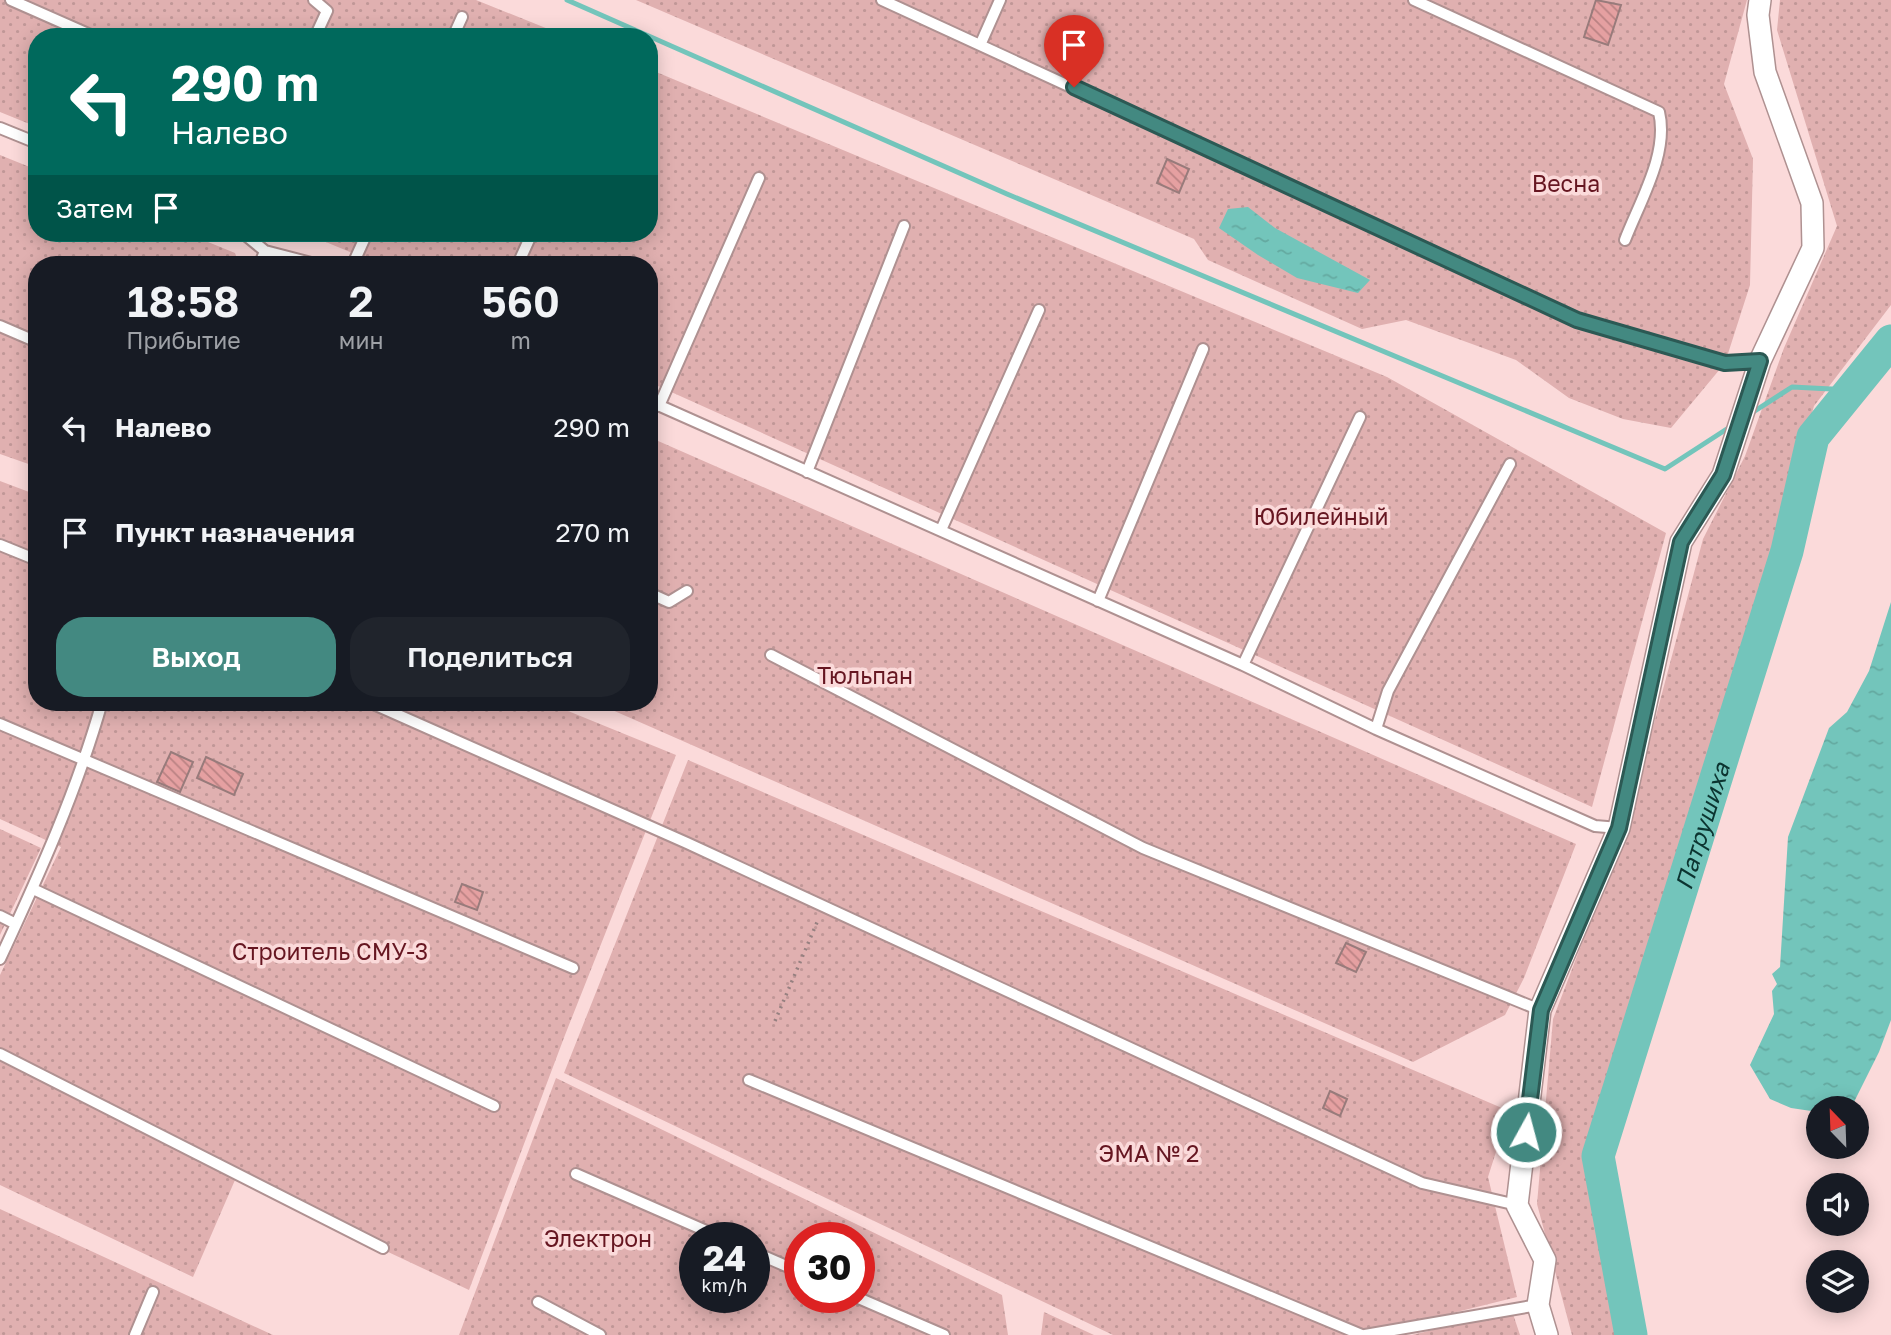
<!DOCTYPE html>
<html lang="ru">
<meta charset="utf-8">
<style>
body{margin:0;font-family:"Golos Text",sans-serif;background:#20242c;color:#f1f3f6;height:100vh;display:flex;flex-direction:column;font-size:26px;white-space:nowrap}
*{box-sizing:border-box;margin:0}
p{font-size:23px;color:#9ea1a6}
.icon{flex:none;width:38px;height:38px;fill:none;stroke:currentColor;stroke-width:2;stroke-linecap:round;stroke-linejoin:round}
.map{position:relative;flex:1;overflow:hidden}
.details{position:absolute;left:28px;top:256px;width:630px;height:455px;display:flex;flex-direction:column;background:#171b24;border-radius:28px;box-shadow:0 4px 18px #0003}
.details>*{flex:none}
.guide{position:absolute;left:28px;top:28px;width:630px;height:214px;border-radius:28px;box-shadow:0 4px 18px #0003;background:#00695c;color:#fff;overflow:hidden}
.needle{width:46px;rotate:337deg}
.controls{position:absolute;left:1806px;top:1096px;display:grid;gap:14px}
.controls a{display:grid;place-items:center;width:63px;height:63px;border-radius:50%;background:#171b24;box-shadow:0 4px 18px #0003;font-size:35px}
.speed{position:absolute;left:679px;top:1222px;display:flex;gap:14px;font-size:35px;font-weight:700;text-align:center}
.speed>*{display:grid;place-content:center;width:91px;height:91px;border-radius:50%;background:#171b24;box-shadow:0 4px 18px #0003;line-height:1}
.speed small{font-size:18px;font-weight:400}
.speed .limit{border:10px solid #d22;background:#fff;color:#111}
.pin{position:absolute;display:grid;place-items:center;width:60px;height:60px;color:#fff;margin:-72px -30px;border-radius:50% 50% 50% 0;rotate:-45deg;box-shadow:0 0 7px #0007}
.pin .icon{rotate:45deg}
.me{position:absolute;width:77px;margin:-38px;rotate:7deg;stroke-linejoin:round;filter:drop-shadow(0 0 5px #0008)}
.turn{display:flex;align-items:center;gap:24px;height:147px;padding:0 28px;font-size:32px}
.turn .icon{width:91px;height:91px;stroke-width:2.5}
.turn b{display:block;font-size:49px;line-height:60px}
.then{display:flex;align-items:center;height:66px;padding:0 28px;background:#0003;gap:14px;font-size:26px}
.eta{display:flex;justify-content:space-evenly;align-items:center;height:119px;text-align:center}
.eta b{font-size:42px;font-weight:600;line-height:49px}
.cta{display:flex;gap:14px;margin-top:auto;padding:14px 28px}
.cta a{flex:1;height:80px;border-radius:28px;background:#438981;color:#fff;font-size:28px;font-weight:600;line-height:80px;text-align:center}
.cta a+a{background:#20242c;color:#f1f3f6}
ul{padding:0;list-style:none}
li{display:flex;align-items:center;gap:21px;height:105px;padding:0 28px}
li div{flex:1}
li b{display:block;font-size:26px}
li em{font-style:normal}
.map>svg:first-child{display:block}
.grass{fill:url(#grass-dots);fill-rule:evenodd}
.water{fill:url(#water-ripples)}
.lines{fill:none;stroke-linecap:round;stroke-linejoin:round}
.stream{stroke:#73c5bb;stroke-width:5}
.river{stroke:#73c5bb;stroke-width:33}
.building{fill:url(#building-back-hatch);stroke:#987b7b;stroke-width:2}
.lane-casing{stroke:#af9191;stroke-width:14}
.street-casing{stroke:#af9191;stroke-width:24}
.path{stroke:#968080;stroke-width:3.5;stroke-dasharray:2 5;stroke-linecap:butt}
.lane{stroke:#fff;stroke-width:10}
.street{stroke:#fff;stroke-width:21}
.route-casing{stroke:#2c5954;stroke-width:18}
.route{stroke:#438981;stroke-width:12}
.labels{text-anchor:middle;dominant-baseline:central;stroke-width:7;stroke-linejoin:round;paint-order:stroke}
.park-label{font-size:23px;fill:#661621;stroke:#fbdada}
.water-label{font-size:24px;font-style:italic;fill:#0c3430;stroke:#fbdada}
</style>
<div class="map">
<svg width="1891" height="1335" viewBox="0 0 1891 1335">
<defs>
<pattern id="grass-dots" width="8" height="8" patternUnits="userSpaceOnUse" patternTransform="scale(1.75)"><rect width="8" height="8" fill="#e0b0b0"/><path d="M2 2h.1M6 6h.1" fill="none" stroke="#c09797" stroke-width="1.8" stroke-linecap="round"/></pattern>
<pattern id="water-ripples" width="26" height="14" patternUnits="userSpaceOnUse" patternTransform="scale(1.75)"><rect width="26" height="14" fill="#73c5bb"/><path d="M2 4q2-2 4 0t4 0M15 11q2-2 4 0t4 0" fill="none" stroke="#64a9a0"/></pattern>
<pattern id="building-back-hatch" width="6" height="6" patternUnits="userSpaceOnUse" patternTransform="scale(1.75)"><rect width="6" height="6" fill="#e5a0a1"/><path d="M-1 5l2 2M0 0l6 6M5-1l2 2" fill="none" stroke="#ba8283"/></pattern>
</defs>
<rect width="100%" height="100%" fill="#fbdada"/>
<path class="grass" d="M0 0H476L568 37H37V127L0 112Z
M636 0H1747L1724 84 1753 159 1750 285 1725 363 1671 428 1623 419 1569 398 1516 360 1406 320 1362 329 1208 260 1194 239Z
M1780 0H1891V305L1814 406 1697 807 1586 1153 1622 1335H1572L1537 1204 1553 1019 1627 825 1703 539 1745 456 1784 348 1837 226 1777 30Z
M649 69 1387 377 1666 533 1592 807 649 382V264H379L304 233H649Z
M0 155 37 170V233H186L235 253 239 264H37V467L0 454Z
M649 437 1576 844 1524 978 1505 1015 1413 1062 594 702H649Z
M0 481 37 495V702H546L676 755 565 1035 469 1290 235 1180 193 1277 0 1185V975L61 847 0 819Z
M688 760 1509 1111 1488 1177 1517 1297 1364 1335H1113L564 1073Z
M0 829 41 848 0 935Z
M556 1078 1002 1295 1008 1335H459ZM695 1237H754V1297H695ZM800 1237H859V1297H800Z
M0 1209 273 1335H0Z
M1512 1311 1520 1335H1412Z
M1044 1312 1094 1335H1041Z"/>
<path class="water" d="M1248 207 1275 228 1370 280 1358 293 1297 278 1258 255 1219 228 1228 209Z
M1891 602V1020L1879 1052 1851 1108H1818V1112L1791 1108 1770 1099 1750 1065 1774 1014 1772 991 1777 984 1772 974 1780 967 1788 837 1829 728 1847 712 1869 671Z"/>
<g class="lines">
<path class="stream" d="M567 0 1007 194 1665 469 1733 425
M1750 414 1792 387 1851 390"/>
<path class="river" id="s1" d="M1631 1335 1598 1156 1787 551 1813 437 1891 341"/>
</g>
<path class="building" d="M1596 0 1621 5 1608 45 1584 37Z
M1167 159 1189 169 1179 193 1157 183Z
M171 752 193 762 180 792 157 782Z
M206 757 243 774 234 795 197 778Z
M462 884 483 892 477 910 455 902Z
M1346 943 1366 952 1356 972 1336 963Z
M1330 1091 1347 1099 1340 1116 1323 1108Z"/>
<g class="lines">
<g class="lane-casing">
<path id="lane" d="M11 0 95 37
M314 0 327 11 315 37
M882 0 1577 320 1725 363 1760 361
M1414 0 1659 112C1669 153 1640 201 1625 240
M453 37 462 17
M981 43 1000 0
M0 128 37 143
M243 233 265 251 315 264
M260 264 265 251
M353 264 367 233
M518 264 532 233
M0 326 37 342
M649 401 1243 665 1376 729 1595 826 1619 828
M659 406 759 178
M807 472 904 226
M941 530 1039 310
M0 545 37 560
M649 593 669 602 687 591
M1098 601 1203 349
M771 655 1143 848 1540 1010
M1243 665 1360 417
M369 702 687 843 1422 1183 1517 1205
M0 724 573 968
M1376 729 1388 691 1510 464
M33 889 494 1106
M0 916 16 924
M0 959C39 875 77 791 102 702
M0 1054 383 1248
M749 1080 1362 1335
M576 1174 720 1237
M754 1252 800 1272
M856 1297 944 1335
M538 1302 600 1335
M135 1335 153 1292
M1365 1335 1538 1305"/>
</g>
<g class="street-casing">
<path id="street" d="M1547 1335 1538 1305 1545 1260 1517 1205 1540 1010 1619 828 1681 542 1723 475 1760 361 1813 248 1812 203 1765 72 1758 15 1760 0"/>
</g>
<path class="path" d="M775 1021 818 920"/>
<use href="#lane" class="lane"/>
<use href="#street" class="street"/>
</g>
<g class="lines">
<g class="route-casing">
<path id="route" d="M1074 87 1577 320 1725 363 1760 361 1723 475 1681 542 1619 828 1541 1010 1526 1132"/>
</g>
<use href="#route" class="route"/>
</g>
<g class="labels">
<g class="park-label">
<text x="1566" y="183">Весна</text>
<text x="1321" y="516">Юбилейный</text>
<text x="865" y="675">Тюльпан</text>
<text x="330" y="951">Строитель СМУ-3</text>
<text x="1149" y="1153">ЭМА № 2</text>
<text x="598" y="1238">Электрон</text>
</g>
<g class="water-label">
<text stroke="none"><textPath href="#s1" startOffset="528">Патрушиха</textPath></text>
</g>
</g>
</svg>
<div class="controls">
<a><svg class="needle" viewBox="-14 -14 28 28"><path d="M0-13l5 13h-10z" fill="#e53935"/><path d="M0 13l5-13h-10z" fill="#9ea1a6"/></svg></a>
<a><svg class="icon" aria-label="sound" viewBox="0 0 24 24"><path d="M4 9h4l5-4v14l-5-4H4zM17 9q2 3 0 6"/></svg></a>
<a><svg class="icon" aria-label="layers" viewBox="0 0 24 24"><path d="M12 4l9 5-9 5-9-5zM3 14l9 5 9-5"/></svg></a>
</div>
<div class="speed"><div>24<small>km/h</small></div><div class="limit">30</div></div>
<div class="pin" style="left:1074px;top:87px;background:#d93025"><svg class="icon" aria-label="arrive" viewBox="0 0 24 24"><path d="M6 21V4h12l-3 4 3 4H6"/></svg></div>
<svg class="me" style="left:1526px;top:1132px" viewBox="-20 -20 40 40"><circle r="17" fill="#438981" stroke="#fff" stroke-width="3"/><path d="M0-11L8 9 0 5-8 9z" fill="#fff"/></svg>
<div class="guide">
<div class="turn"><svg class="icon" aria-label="left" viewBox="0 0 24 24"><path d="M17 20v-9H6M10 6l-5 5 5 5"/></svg><div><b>290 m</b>Налево</div></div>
<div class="then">Затем<svg class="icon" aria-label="arrive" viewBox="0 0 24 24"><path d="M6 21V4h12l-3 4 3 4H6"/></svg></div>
</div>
<section class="details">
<div class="eta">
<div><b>18:58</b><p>Прибытие</p></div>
<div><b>2</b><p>мин</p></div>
<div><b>560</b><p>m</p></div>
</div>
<ul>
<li><svg class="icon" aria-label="left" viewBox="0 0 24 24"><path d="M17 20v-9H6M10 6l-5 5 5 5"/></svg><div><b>Налево</b></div><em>290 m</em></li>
<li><svg class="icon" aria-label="arrive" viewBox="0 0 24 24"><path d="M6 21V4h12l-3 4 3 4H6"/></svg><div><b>Пункт назначения</b></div><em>270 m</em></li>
</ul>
<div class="cta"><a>Выход</a><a>Поделиться</a></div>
</section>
</div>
